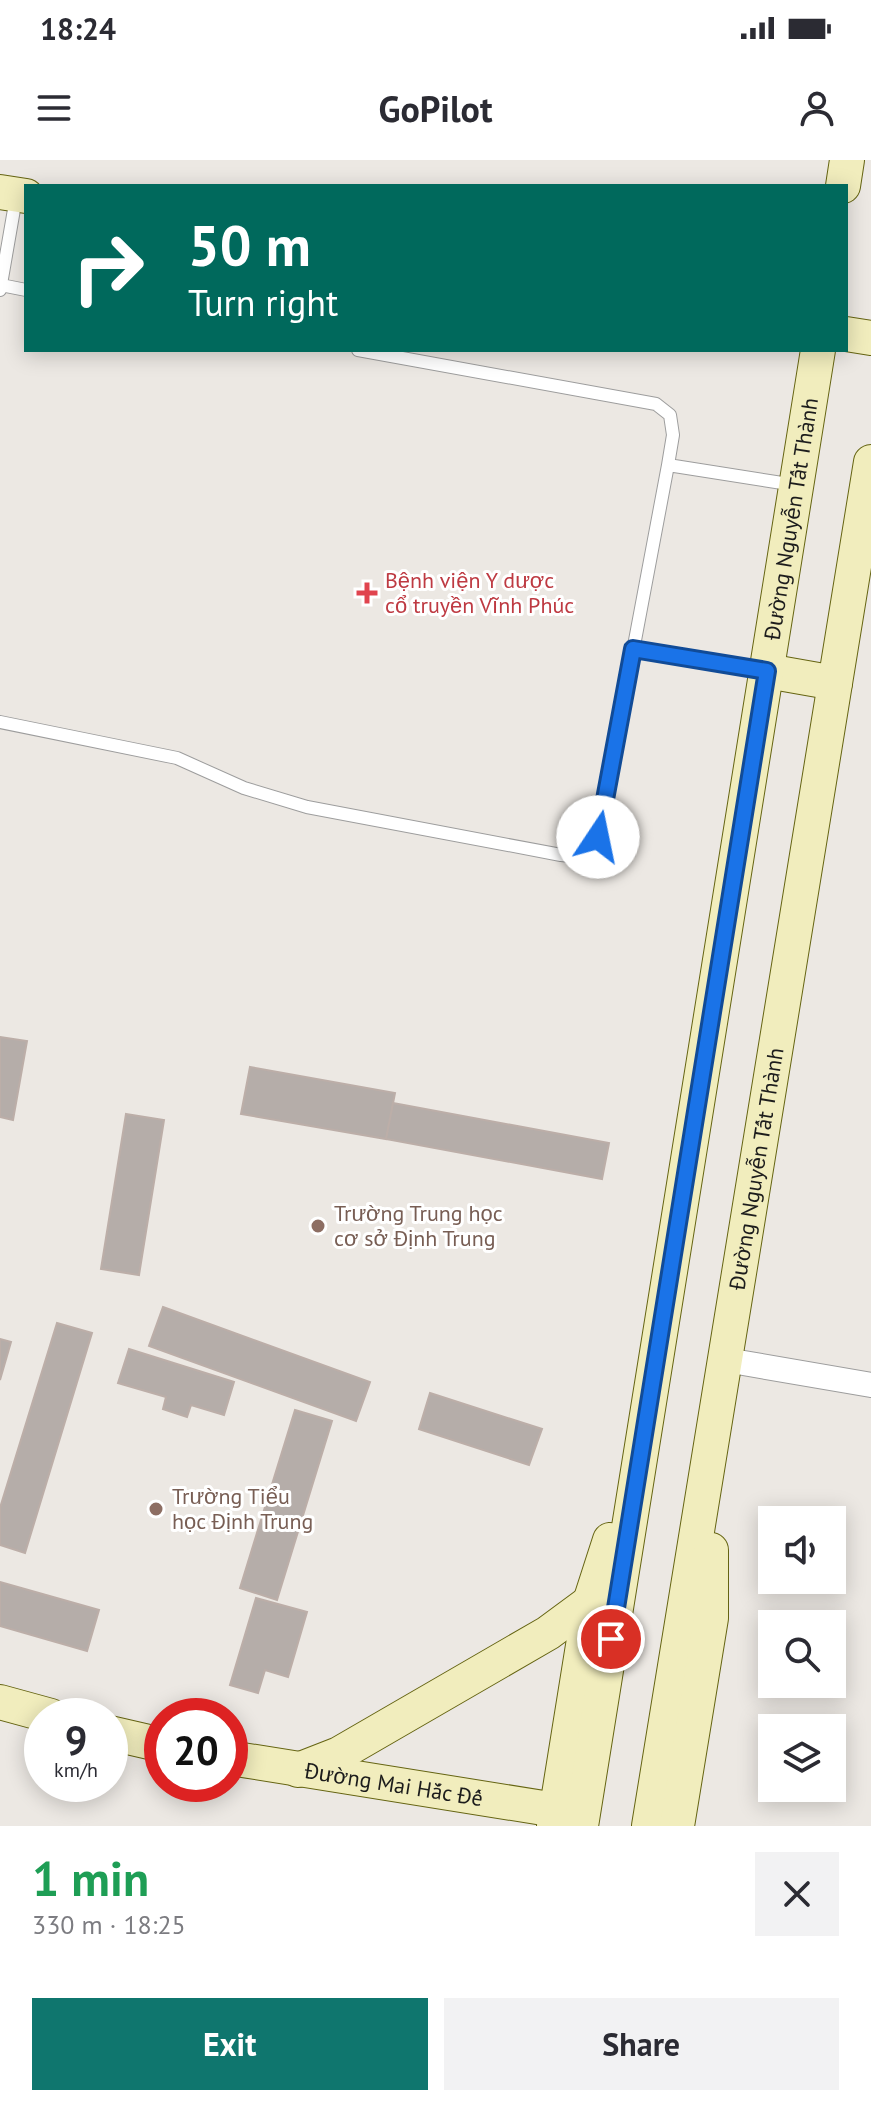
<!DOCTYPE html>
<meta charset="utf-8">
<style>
body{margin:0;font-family:"PT Sans",sans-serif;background:#f2f2f3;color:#2b2b33;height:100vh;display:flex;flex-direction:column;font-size:30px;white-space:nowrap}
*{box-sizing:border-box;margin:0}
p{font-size:26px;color:#7c7c81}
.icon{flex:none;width:44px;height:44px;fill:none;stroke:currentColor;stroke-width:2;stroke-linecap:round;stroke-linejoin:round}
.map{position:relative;height:1666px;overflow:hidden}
.side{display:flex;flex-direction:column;background:#fff;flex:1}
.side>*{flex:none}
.top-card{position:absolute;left:24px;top:24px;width:824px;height:168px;border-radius:0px;box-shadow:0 4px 20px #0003;background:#00695c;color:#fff;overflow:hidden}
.fabs{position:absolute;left:758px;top:1346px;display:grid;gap:16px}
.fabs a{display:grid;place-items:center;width:88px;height:88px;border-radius:0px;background:#fff;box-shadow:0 4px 20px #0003;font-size:40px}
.speed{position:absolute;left:24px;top:1538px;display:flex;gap:16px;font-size:40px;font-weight:700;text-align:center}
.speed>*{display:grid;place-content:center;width:104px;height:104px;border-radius:50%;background:#fff;box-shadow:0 4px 20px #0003;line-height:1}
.speed small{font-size:20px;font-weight:400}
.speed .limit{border:12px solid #d22;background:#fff;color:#111}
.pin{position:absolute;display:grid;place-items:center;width:68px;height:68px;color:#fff;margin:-34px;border:4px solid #fff;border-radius:50%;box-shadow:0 2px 8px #0007}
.me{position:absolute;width:88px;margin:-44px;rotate:11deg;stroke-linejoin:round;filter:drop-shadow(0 0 6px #0008)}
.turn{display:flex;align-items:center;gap:28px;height:168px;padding:0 32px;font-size:36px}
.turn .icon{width:104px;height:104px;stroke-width:2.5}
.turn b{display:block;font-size:56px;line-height:68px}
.round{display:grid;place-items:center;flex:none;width:84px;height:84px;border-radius:0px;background:#f2f2f3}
.overview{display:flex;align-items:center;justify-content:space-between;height:136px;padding:0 32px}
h1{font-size:48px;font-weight:700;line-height:60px;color:#1e9e55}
.cta{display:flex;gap:16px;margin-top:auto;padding:16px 32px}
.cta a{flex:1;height:92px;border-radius:0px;background:#0f766e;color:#fff;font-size:32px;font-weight:700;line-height:92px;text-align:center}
.cta a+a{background:#f2f2f3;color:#2b2b33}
.status{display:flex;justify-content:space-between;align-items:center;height:56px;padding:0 40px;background:#fff;direction:ltr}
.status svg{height:22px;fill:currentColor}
header{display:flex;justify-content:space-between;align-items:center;height:104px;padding:0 32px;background:#fff;font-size:36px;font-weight:700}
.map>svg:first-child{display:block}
.building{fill:#b5ada9;stroke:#bcaea8;stroke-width:2}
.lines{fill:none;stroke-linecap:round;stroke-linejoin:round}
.lane-casing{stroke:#9d9d9d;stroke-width:14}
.street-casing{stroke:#9d9d9d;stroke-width:26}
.secondary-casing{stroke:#656412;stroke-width:36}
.lane{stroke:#fff;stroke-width:12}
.street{stroke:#fff;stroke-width:24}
.secondary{stroke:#f1edbd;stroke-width:34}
.route-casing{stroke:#114b97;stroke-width:20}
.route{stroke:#1a73e8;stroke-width:14}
.health-dot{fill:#e0444e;stroke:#fff;stroke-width:3}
.education-dot{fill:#8d6e63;stroke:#fff;stroke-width:3}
.labels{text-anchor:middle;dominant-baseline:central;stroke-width:6;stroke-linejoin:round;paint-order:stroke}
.street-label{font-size:22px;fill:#1c1c1c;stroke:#fff}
.health-label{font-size:22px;fill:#be3a42;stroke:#fff;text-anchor:start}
.education-label{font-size:22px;fill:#785e54;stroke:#fff;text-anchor:start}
</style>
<div class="status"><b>18:24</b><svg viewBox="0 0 49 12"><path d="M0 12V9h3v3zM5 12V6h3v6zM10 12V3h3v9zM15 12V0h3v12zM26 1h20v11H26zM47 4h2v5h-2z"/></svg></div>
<header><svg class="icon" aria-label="menu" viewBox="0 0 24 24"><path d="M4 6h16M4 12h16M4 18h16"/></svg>GoPilot<svg class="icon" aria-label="person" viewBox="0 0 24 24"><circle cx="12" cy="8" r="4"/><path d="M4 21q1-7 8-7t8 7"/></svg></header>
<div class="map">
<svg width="871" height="1666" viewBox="0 0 871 1666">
<rect width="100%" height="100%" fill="#ece8e3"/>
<path class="building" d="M0 877 27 881 13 960 0 957Z
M250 907 395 933 386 979 241 954Z
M393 943 609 983 602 1019 386 979Z
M126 954 164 960 139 1115 101 1109Z
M163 1147 370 1222 356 1261 149 1186Z
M57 1163 92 1173 25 1393 0 1385V1348Z
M0 1179 11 1182 0 1220Z
M129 1189 234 1222 224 1255 191 1245 187 1257 163 1249 166 1237 118 1223Z
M430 1233 542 1269 529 1305 419 1269Z
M295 1250 332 1261 277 1440 240 1428Z
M0 1422 99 1450 87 1491 0 1466Z
M256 1438 307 1452 288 1517 265 1510 258 1533 230 1525Z"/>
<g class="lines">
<g class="lane-casing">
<path id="lane" d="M1 125 26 130
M0 130 16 38
M668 305 795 325
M633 489 764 510
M0 562 177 598 244 628 307 647 561 695C580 697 588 694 598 677L668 305 673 275 670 255 656 244 358 190"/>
</g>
<g class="street-casing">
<path id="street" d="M726 1200 871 1225"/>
</g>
<g class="secondary-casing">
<g id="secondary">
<path d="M843 26 847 0"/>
<path d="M0 32 26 36"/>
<path d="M846 174 871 178"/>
<path d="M767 511 835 523"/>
<path d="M0 1542 51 1556"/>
<path d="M110 1573 162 1585"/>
<path id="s1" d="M230 1598 556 1650"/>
<path d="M298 1610 339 1594 548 1473 590 1442"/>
<path d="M554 1666 590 1442 610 1380"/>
<path id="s2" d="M581 1666 818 190"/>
<path id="s3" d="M649 1666 871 302"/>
<path d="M677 1666 711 1458V1390"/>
</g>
</g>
<use href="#lane" class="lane"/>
<use href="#street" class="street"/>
<use href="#secondary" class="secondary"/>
</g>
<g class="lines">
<g class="route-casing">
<path id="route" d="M598 677 633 489 767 511 611 1479"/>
</g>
<use href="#route" class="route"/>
</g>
<path class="health-dot" d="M363 421h8v8h8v8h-8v8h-8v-8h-8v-8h8z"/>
<g class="education-dot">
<circle cx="318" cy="1066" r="8"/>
<circle cx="156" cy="1349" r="8"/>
</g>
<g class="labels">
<g class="street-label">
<text stroke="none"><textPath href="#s2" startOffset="1324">Đường Nguyễn Tất Thành</textPath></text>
<text stroke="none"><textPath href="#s3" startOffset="666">Đường Nguyễn Tất Thành</textPath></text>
<text stroke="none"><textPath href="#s1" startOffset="166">Đường Mai Hắc Đế</textPath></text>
</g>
<g class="health-label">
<text x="385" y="420">Bệnh viện Y dược<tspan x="385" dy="25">cổ truyền Vĩnh Phúc</tspan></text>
</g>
<g class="education-label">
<text x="334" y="1053">Trường Trung học<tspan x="334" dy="25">cơ sở Định Trung</tspan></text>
<text x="172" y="1336">Trường Tiểu<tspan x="172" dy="25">học Định Trung</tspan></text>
</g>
</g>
</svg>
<div class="fabs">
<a><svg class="icon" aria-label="sound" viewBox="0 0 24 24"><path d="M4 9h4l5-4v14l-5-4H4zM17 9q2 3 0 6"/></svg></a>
<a><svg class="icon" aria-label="search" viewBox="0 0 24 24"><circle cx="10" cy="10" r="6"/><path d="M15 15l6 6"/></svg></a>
<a><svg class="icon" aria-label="layers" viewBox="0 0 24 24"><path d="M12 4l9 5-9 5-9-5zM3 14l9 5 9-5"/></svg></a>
</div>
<div class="speed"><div>9<small>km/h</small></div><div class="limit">20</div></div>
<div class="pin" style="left:611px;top:1479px;background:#d93025"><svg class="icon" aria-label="arrive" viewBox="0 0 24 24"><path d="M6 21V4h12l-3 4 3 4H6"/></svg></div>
<svg class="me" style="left:598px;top:677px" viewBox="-20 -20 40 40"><circle r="19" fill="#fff"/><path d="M0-13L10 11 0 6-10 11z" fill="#1a73e8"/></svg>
<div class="top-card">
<div class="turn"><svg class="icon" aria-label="right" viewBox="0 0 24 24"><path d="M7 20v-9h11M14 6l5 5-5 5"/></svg><div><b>50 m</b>Turn right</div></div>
</div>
</div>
<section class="side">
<div class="overview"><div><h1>1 min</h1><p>330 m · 18:25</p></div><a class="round"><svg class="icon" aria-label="close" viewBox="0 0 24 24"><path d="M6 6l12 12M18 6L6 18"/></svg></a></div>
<div class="cta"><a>Exit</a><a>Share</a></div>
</section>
